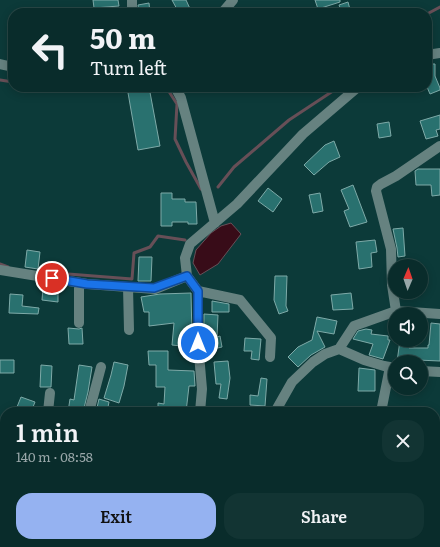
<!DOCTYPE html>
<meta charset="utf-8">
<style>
body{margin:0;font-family:Literata,serif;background:#123433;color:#f1f3f6;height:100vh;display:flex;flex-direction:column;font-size:15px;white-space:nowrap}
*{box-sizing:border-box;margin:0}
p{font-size:13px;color:#99a7a9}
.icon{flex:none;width:22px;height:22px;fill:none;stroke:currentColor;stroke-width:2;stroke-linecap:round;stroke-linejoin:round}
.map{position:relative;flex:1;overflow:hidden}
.panel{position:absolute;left:0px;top:407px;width:440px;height:140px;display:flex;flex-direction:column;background:#092c2b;border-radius:16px 16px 0 0;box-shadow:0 2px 10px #0003,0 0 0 1px #294847}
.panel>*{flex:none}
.banner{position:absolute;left:8px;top:8px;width:424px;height:84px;border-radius:16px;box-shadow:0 2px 10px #0003,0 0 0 1px #294847;background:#092c2b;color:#f1f3f6;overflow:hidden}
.needle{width:26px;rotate:2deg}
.tools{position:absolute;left:388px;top:259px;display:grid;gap:8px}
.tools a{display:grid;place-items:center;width:40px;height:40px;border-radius:50%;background:#092c2b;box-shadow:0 2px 10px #0003,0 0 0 1px #294847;font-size:20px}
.pin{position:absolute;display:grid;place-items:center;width:34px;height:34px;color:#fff;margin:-17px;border:2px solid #fff;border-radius:50%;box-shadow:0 1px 4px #0007}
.me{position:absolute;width:44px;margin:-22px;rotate:0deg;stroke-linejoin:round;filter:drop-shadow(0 0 3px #0008)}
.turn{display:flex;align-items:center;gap:14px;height:84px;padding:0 16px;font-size:18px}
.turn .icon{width:52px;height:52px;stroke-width:2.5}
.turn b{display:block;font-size:28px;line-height:34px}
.round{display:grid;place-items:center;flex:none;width:42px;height:42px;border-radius:16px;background:#123433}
.head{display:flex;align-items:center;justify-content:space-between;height:68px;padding:0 16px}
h1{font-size:24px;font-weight:600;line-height:30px}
.action{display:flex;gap:8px;margin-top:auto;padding:8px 16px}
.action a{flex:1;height:46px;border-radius:16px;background:#95b2f1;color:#111;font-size:16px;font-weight:600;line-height:46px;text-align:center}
.action a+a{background:#123433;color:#f1f3f6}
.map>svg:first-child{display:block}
.water{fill:#380c18;stroke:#674f57}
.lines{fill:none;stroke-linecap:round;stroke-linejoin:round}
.stream{stroke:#674f57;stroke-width:3}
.building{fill:#29716f;stroke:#7eaaa8}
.minor{stroke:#668280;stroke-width:10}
.route-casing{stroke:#114b97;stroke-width:10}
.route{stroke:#1a73e8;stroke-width:7}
</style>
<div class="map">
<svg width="440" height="547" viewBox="0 0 440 547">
<rect width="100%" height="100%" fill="#0c3a39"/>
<path class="water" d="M231 223 241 234 218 264 200 275 193 263 196 250 211 233 221 226Z"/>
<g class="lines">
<path class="stream" d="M427 14 440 7
M0 80 13 82
M166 87 177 104 175 139 186 162 201 189
M218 187 234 167 289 120 339 87
M0 264 8 267
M43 272 132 279 134 253 150 247 158 236 185 240"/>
</g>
<path class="building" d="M93 0H118L119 6 94 8Z
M172 0H186L192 13H179Z
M315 0H340V2L318 9Z
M348 2 351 13H342L339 5Z
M149 3 150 13H139L138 5Z
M427 64H435V76L440 88V90L430 94 427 87Z
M127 87H149L160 146 138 150Z
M440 115V129L436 130 438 136 426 139 420 121Z
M389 122 391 136 379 138 377 124Z
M334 141 340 157 329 162 314 175 304 165 325 145Z
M418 169H440V195L432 196 431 185H416L415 171Z
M353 185 367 222 350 227 344 211 349 209 341 190Z
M268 188 282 199 273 212 258 201Z
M161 193H172V199H185V202H196L197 224H188V222H172V226H161Z
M320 193 323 211 313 213 309 195Z
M403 228 405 256 398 257 397 248 393 229Z
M375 240 377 252 371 253 372 267 359 269 356 242Z
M27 250 40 252 38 269 25 267Z
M139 257H152L151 281H138Z
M275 276H287L286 306 288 311 279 314 274 300Z
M43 288 58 289V302L42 300Z
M191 293 192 337H182L181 346 172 345 174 323 149 326V312H144L141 297 160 294Z
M351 293 353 309 333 310 331 295Z
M10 294 23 295 22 306 39 308 38 314 9 313Z
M212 301 229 304V312H212Z
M204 314 218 315 217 337 220 336 222 347 209 350 206 337H204Z
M317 317 337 321 334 334 317 331 325 347 311 355 298 367 288 357 298 347 312 340Z
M431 323 440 324V361L417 360V362H397L400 340H409V348H428V345H429Z
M68 328 79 329 82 328 83 344H69Z
M366 329 372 330 371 334 388 336V340H390L383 359 369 355 373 344 353 339 358 331Z
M245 338 261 339 259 360 251 359 252 351H244Z
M148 351H168V370L194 371 195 386H189L186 412H158V403L164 404 165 387H156V365H149Z
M0 360H14V373H0Z
M228 361 230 378 227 399 219 398 221 384H216L214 362Z
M114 362 128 365 124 386 119 403 104 398 111 375Z
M41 365 52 366 51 387H40Z
M79 365 92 367 88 392 83 412H68L70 399 74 400Z
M359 368 375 370V391H358Z
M261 378 267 379 265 406 250 405V395L258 396Z
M21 397 35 402 31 412H15Z
M99 399 109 402 107 412H96Z"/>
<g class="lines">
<path class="minor" d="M132 13V0
M222 13 233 0
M427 55 440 53
M0 64 13 67
M175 87 181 98 215 223
M440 146 396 176 381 184 377 187 376 191 391 249 392 285 396 311 440 314
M0 270 87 284 155 289 187 276 185 258 190 244 237 204 303 134 358 87
M187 276 198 291V343L202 389 200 412
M128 287 129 330
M198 291 240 300 271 338 270 357
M79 323V283
M339 349 354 326 396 311
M421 371 440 372
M48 412 50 393
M89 412 101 367
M275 412 292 382 313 362 325 354 339 349 364 360 384 366 395 368
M381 412 390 367
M0 436 5 437
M435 535 440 543
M298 542V547
M43 544 44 542"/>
</g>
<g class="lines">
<g class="route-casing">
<path id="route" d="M52 278 87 284 154 288 187 276 198 291V343"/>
</g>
<use href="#route" class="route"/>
</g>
</svg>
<div class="tools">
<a><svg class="needle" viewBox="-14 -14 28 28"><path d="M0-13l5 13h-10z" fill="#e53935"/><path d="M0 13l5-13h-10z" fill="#99a7a9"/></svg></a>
<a><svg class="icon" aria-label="sound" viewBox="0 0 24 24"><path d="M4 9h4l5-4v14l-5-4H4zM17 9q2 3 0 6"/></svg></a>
<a><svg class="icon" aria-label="search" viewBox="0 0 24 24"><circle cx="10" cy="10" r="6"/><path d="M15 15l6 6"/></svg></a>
</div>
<div class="pin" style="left:52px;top:278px;background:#d93025"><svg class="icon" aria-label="arrive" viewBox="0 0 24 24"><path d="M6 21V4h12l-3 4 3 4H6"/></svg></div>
<svg class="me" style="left:198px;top:343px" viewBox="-20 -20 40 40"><circle r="17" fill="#1a73e8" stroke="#fff" stroke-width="3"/><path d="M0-11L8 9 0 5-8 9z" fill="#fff"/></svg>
<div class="banner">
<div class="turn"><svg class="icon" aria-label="left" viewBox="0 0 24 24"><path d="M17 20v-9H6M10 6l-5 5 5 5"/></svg><div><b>50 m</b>Turn left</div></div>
</div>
<section class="panel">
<div class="head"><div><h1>1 min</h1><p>140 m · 08:58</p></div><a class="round"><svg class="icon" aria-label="close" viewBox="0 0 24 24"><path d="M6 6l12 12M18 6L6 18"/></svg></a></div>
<div class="action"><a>Exit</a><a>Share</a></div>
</section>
</div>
